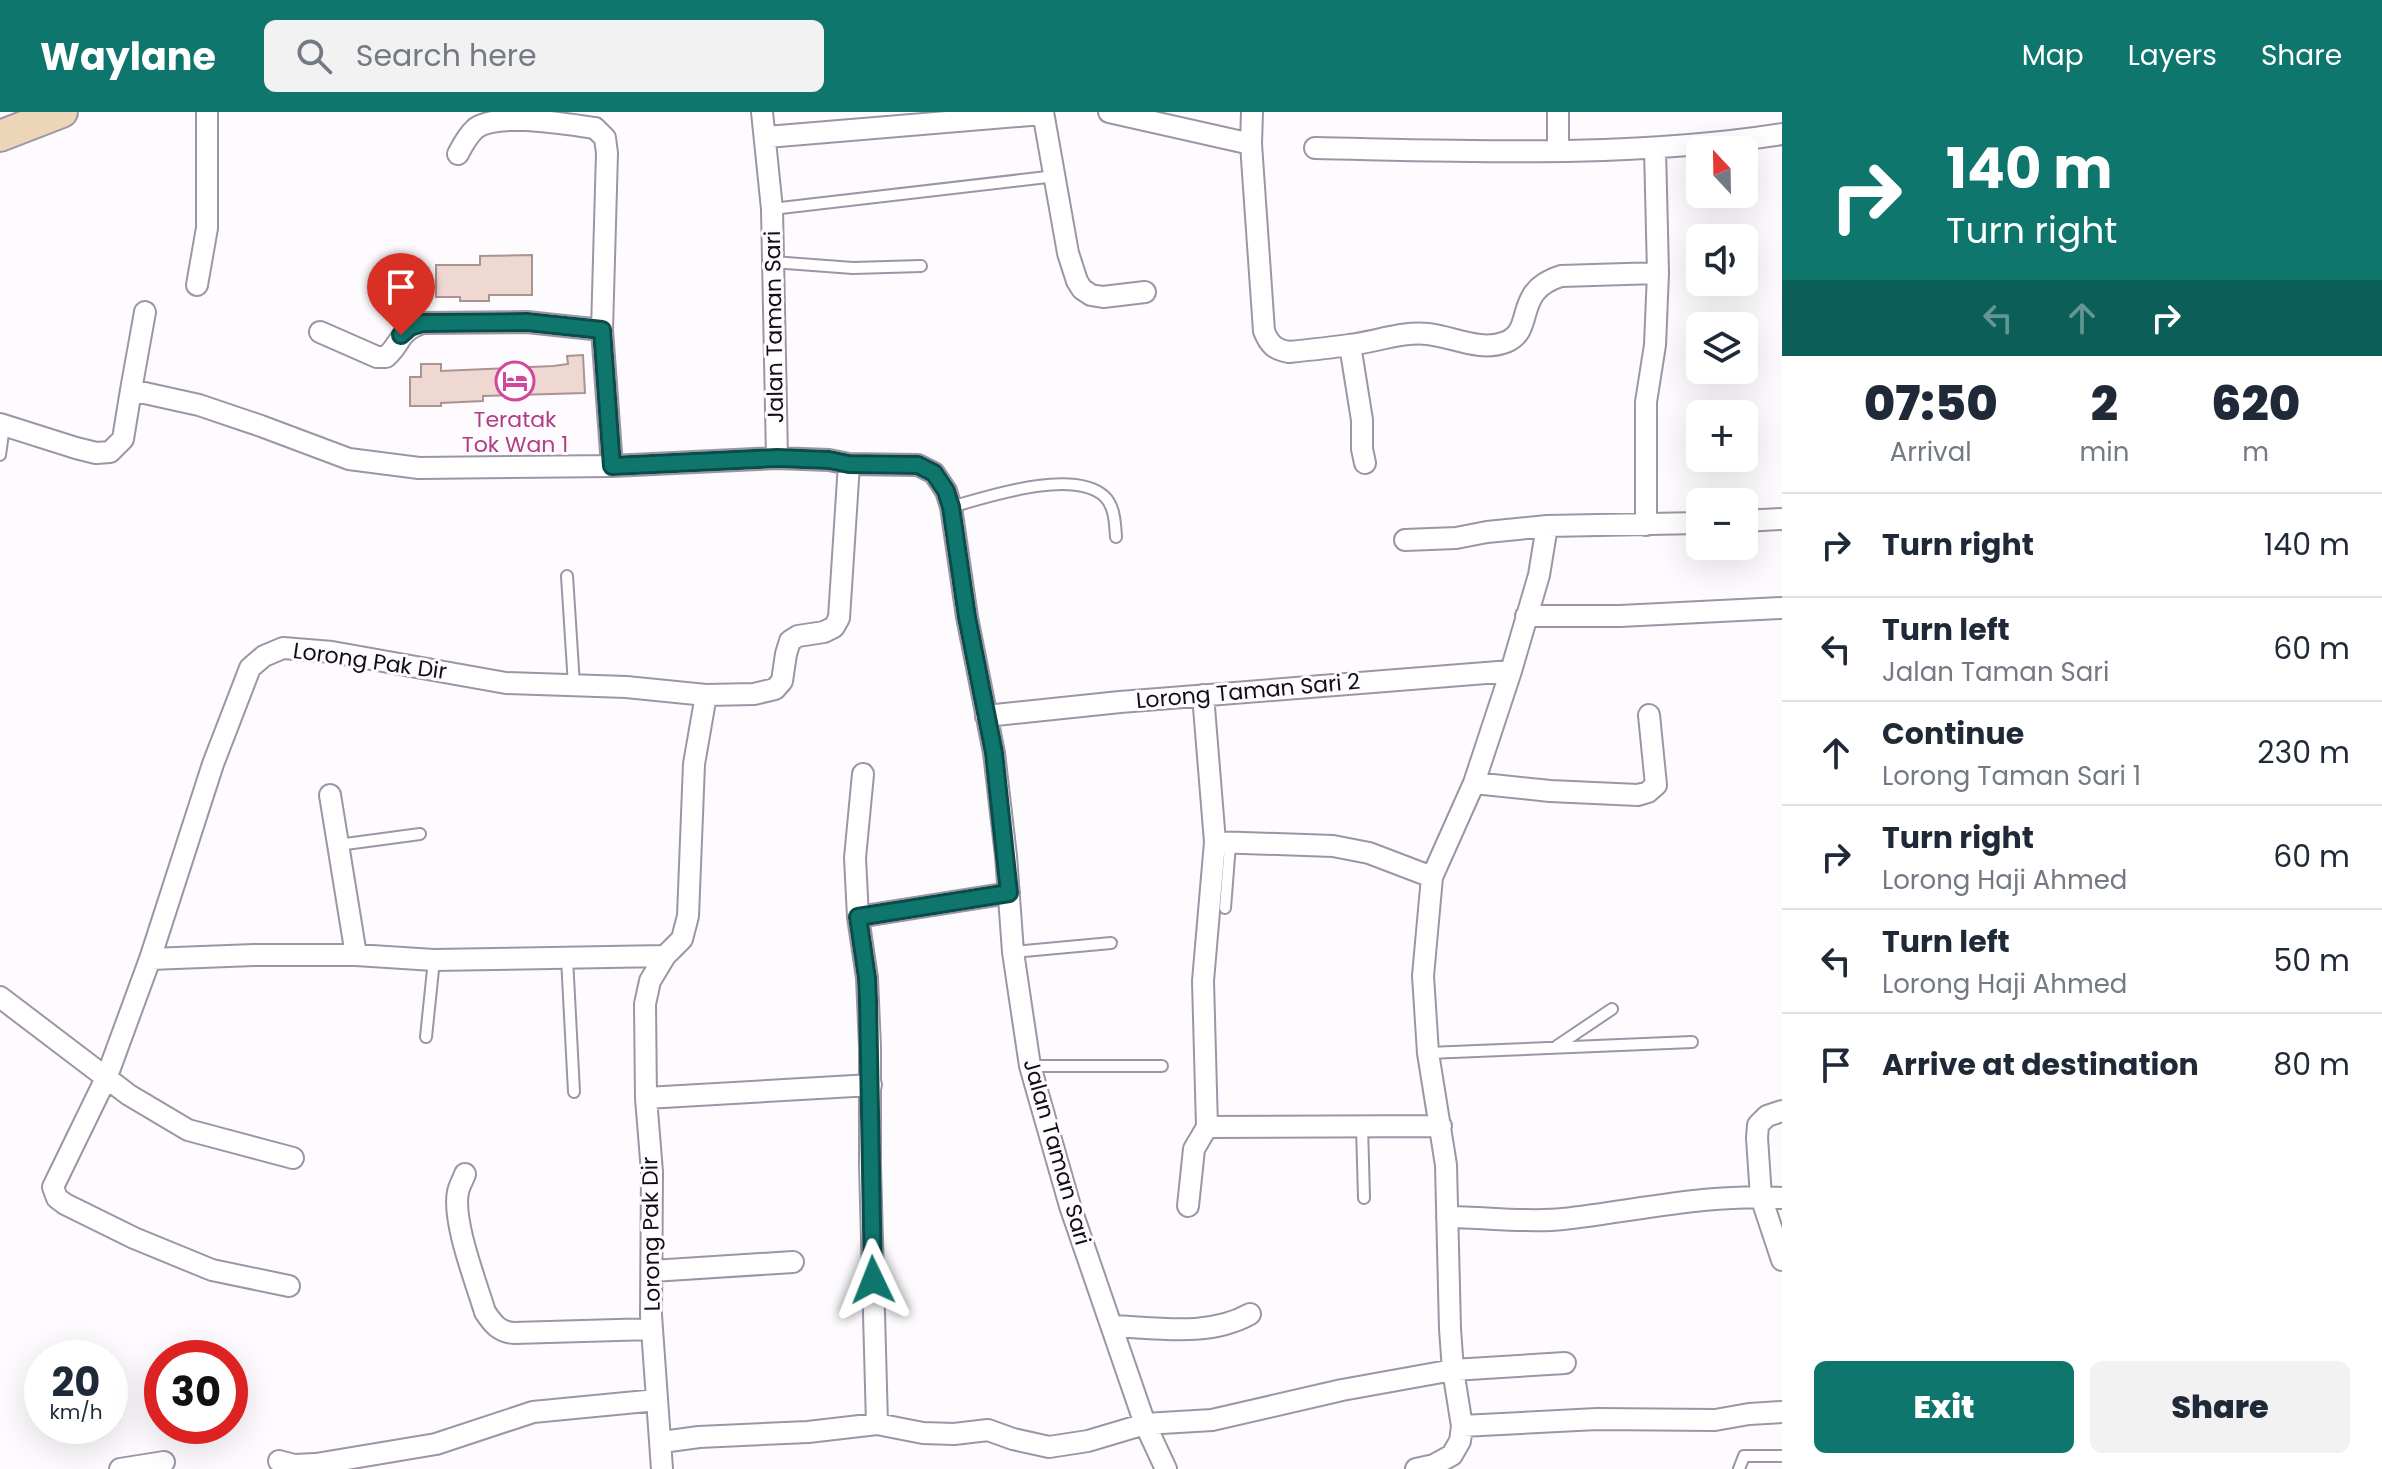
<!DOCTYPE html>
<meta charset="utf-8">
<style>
body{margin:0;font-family:Poppins,sans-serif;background:#f2f2f3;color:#1f2937;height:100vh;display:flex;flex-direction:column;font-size:30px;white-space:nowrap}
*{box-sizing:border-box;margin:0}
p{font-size:26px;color:#747a83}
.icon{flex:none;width:44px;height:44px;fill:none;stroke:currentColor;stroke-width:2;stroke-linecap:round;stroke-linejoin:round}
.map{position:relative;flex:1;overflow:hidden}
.side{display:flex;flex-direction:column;background:#fff;width:600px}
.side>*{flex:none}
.banner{background:#0f766e;color:#fff;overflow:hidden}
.needle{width:52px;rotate:338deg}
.fabs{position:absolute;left:1686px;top:24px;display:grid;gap:16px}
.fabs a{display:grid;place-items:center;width:72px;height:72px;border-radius:12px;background:#fff;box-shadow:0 8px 32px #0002;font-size:40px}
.speed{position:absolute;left:24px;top:1228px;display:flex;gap:16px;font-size:40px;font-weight:700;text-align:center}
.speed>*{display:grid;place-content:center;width:104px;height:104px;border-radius:50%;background:#fff;box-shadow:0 8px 32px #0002;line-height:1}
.speed small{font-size:20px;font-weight:400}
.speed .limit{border:12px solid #d22;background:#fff;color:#111}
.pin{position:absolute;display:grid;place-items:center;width:68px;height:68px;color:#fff;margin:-82px -34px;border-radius:50% 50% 50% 0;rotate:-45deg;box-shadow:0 0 8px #0007}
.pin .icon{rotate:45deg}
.me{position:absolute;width:88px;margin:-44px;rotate:358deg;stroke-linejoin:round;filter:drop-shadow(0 0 6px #0008)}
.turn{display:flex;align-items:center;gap:28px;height:168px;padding:0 32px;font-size:36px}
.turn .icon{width:104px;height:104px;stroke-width:2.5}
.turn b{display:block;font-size:56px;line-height:68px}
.lanes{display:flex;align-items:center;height:76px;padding:0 32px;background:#0003;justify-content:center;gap:40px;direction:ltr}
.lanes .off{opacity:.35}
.eta{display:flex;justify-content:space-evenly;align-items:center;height:136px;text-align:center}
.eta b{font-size:48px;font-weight:800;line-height:56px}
.primary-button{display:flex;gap:16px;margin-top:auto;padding:16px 32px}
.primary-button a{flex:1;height:92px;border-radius:12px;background:#0f766e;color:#fff;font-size:32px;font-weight:800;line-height:92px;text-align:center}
.primary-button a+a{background:#f2f2f3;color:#1f2937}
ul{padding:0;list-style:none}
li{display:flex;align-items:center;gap:24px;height:104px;padding:0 32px;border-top:2px solid #e0e1e3}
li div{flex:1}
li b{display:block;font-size:30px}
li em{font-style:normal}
header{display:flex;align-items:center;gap:48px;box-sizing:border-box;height:112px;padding:0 40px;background:#0f766e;color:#fff}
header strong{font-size:38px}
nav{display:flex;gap:44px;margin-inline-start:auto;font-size:28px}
.search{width:560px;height:72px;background:#f2f2f3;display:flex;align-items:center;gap:20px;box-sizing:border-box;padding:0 28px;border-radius:12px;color:#747a83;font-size:30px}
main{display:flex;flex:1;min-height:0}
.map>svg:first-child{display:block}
.building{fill:#efd7d2;stroke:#aa948f;stroke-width:2}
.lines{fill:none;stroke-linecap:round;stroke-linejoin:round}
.lane-casing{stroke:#9e94a6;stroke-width:14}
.street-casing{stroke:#9e94a6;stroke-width:24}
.secondary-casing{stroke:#9e94a6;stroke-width:34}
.lane{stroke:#fff;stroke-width:10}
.street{stroke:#fff;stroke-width:20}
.secondary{stroke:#ecd6b7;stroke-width:30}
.route-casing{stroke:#0a4d48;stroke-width:20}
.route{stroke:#0f766e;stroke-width:14}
.labels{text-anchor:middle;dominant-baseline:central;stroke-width:6;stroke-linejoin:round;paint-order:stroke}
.street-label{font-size:22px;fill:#100d13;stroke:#fdfbfe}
.hotel-label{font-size:22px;fill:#b23c85;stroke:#fdfbfe}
</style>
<header>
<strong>Waylane</strong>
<div class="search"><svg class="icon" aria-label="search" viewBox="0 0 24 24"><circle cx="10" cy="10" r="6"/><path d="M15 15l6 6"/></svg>Search here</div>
<nav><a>Map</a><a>Layers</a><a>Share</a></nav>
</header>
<main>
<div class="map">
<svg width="1782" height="1357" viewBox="0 0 1782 1357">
<rect width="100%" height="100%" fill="#fdfbfe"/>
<path class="building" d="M532 143V183H489V189H460V185H436V153H480V144Z
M583 243 585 281 483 284V289L441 291V294H410V265H421V252H441V259L553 254 568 252 567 244Z"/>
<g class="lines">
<g class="lane-casing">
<path id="lane" d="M772 97 1056 64
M773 150 853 156 921 154
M0 343 4 314
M951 395C987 385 1072 356 1104 384 1115 394 1115 412 1116 425
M567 464 574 573
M338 733 420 722
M1225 796 1230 732
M1013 840 1111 831
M567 846 574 980
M426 925 434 848
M1557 934 1612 897
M1428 941 1692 930
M1030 954H1162
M1362 1014 1364 1086
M1739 1357 1744 1344H1782"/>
</g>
<g class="street-casing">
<path id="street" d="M762 0 772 97 777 346
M1043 0 1068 141 1077 169 1082 177 1091 183 1103 185 1145 180
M1109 0 1251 32
M1252 0 1251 32 1264 219C1269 232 1275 238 1289 240 1309 238 1329 236 1349 233 1375 230 1403 219 1428 222 1454 225 1480 240 1506 230 1536 218 1512 179 1561 164L1658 161
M767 25 1043 2
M1315 36C1471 39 1628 46 1782 22
M1558 38V0
M458 42C463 32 468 23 476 16 500 0 565 12 595 16L605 26 607 41 602 218 612 354
M197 173 207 116V0
M320 220 377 245H386C403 230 397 220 423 211L527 210 602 218
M1350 233 1362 308V337L1365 351
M131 278 145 200
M0 312 76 336 96 341 110 340 123 327 131 278 199 293 261 314 349 347 419 356 612 354 777 346 829 348 849 352 918 353 934 361 946 379 951 395 967 505 994 641 1006 744 1013 840 1030 954 1070 1094 1145 1312 1166 1357
M1744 409 1782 407
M1646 413V290L1655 233 1658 161 1655 37
M1405 428 1456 426 1487 420 1547 414 1700 411
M1526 504H1620L1782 496
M986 604 1120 590 1511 559
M863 662 855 746 858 805 867 866 870 935V1053L877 1312
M1474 671 1550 679 1638 683 1648 680 1656 673 1649 603
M330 683 356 843
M1215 730 1333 734 1369 741 1432 765
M858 805 1009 781
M150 847 254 843H356L434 848 665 844
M0 885 129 983 188 1018 293 1046
M646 986 871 973
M1782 999 1767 1004 1758 1013 1757 1026 1761 1085 1782 1148
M1207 1015 1441 1014
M465 1062C463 1068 459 1074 458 1080 452 1109 476 1170 485 1200 493 1212 499 1220 514 1221L652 1217
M1188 1094 1194 1037 1207 1015 1203 869 1215 730 1203 583
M1447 1105C1484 1105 1528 1111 1563 1107 1636 1099 1709 1081 1782 1086
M652 1159 793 1150
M289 1174 212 1158 134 1126 65 1092 57 1086 53 1075 107 964 150 847 213 652 250 556 264 544 283 536 332 540 506 571 626 575 706 583 754 582 775 577 782 569 786 542 790 529 798 524 824 520 834 515 839 506 849 352
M1113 1214C1159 1216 1209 1225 1250 1202
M1462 1314 1597 1307 1715 1308 1749 1302 1782 1300
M662 1330 699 1325 808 1320 877 1312 923 1321 954 1322 988 1318 1013 1327 1049 1335 1088 1329 1145 1312 1212 1308 1342 1278 1453 1258 1565 1251
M279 1349 294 1353 316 1352 436 1332 533 1300 657 1288
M120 1357 164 1350
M662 1357 651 1203 652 1060 646 986 645 892 650 869 665 844 682 827 688 804 694 652 706 583
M1416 1357 1434 1353 1452 1343 1460 1329 1462 1314 1453 1258 1450 1217 1446 1053 1428 941 1423 864 1432 765 1474 671 1511 559 1539 463 1547 414"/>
</g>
<g class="secondary-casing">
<path id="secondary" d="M0 24 62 0"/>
</g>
<use href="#lane" class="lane"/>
<use href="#street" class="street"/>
<use href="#secondary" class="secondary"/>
</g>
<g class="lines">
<g class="route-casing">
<path id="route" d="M401 223 410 215 423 211 527 210 602 218 612 354 777 346 829 348 849 352 918 353 934 361 946 379 951 395 967 505 994 641 1009 781 858 805 867 866 868 889 873 1168"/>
</g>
<use href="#route" class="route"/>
</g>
<defs>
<g id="hotel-ring" transform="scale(2)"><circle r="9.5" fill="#fdfbfe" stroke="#d1479c" stroke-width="1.5"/><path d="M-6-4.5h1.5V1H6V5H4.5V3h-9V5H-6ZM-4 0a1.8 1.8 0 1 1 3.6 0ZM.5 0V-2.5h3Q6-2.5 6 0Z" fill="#d1479c"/></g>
</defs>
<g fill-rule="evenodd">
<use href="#hotel-ring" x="515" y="269"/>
</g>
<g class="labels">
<g class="street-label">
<text transform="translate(774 215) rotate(-91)">Jalan Taman Sari</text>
<text transform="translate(370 549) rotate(8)">Lorong Pak Dir</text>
<text transform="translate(1248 579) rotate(-5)">Lorong Taman Sari 2</text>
<text transform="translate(1057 1040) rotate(74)">Jalan Taman Sari</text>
<text transform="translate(651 1122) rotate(-91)">Lorong Pak Dir</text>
</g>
<g class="hotel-label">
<text x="515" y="307">Teratak<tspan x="515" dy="25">Tok Wan 1</tspan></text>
</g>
</g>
</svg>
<div class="fabs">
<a><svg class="needle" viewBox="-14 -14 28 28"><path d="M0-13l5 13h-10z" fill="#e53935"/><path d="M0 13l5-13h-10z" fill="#747a83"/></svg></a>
<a><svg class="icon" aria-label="sound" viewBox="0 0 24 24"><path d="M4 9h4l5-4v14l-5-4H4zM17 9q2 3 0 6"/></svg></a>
<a><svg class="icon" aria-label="layers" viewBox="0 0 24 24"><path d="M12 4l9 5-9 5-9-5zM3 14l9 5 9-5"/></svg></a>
<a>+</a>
<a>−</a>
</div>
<div class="speed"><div>20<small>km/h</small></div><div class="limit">30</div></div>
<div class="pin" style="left:401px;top:223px;background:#d93025"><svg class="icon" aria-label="arrive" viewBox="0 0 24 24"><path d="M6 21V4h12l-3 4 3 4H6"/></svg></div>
<svg class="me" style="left:873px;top:1168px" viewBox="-20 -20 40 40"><path d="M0-17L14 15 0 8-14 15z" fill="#0f766e" stroke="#fff" stroke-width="4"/></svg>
</div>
<section class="side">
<div class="banner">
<div class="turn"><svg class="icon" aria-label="right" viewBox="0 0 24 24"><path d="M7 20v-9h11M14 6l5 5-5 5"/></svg><div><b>140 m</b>Turn right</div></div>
<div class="lanes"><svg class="icon off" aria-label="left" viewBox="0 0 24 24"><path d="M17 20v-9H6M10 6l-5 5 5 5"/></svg><svg class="icon off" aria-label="ahead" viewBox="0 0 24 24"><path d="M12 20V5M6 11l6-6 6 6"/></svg><svg class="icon" aria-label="right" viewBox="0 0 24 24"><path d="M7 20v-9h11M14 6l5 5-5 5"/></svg></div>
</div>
<div class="eta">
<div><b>07:50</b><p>Arrival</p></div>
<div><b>2</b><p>min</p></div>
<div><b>620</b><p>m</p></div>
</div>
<ul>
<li><svg class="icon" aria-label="right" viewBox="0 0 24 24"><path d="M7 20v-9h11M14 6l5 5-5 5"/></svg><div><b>Turn right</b></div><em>140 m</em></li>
<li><svg class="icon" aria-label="left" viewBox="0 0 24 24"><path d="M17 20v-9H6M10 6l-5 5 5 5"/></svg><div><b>Turn left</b><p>Jalan Taman Sari</p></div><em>60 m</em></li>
<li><svg class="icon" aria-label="ahead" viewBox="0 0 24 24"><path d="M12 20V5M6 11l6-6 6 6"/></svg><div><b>Continue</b><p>Lorong Taman Sari 1</p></div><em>230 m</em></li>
<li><svg class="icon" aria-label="right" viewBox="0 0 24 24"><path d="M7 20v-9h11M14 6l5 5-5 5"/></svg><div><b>Turn right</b><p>Lorong Haji Ahmed</p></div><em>60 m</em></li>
<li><svg class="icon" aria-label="left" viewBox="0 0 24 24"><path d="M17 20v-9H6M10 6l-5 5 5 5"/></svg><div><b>Turn left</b><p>Lorong Haji Ahmed</p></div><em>50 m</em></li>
<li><svg class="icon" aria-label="arrive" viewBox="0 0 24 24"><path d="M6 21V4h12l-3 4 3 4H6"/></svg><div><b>Arrive at destination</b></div><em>80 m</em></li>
</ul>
<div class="primary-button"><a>Exit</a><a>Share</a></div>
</section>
</main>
